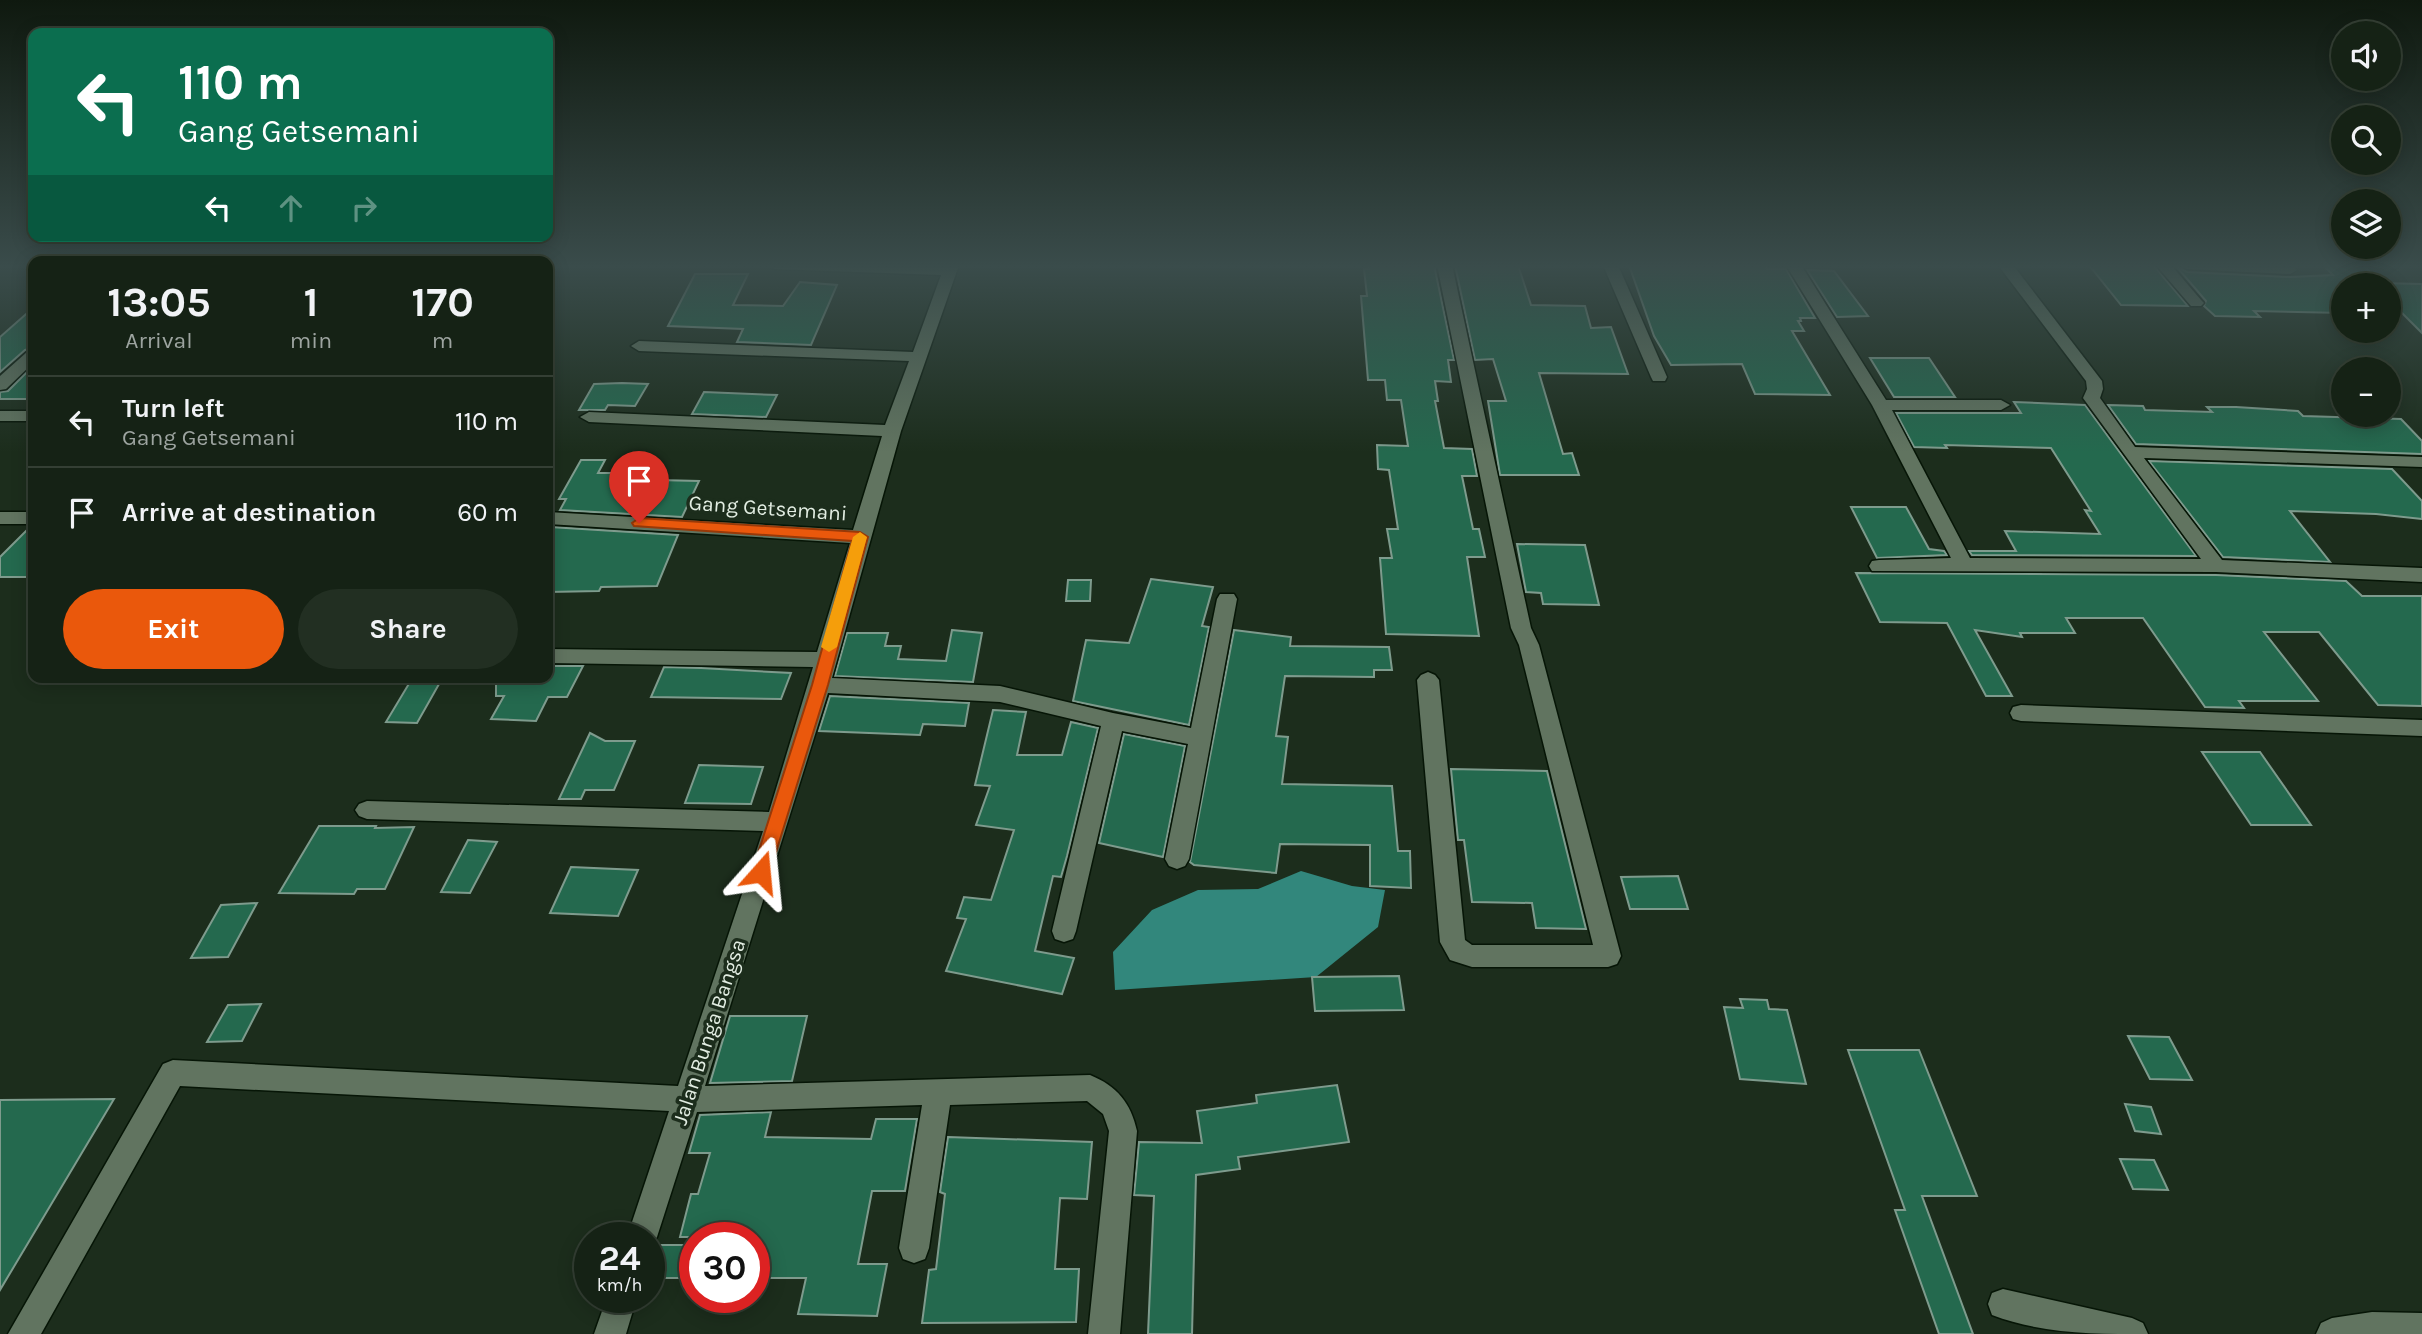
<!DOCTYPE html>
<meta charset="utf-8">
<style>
body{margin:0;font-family:Karla,sans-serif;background:#222f22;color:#f1f3f6;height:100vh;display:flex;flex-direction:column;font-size:26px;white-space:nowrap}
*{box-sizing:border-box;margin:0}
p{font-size:23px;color:#9da4a0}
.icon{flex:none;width:38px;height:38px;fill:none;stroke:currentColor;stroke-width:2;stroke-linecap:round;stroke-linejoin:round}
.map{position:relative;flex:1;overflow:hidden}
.panel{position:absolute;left:28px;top:256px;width:525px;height:427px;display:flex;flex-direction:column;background:#152215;border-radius:14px;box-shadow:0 4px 18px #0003,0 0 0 2px #343f34}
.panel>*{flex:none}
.banner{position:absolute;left:28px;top:28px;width:525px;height:214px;border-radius:14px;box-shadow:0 4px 18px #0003,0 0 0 2px #343f34;background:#0b6e4f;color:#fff;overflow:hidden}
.tools{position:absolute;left:2331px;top:21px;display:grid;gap:14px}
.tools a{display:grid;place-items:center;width:70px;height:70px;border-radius:50%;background:#152215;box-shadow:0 4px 18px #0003,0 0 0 2px #343f34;font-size:35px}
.speed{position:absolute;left:574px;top:1222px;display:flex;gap:14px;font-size:35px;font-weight:700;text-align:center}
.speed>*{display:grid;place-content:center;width:91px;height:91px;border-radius:50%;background:#152215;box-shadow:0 4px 18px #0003,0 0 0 2px #343f34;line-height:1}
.speed small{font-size:18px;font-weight:400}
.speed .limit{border:10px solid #d22;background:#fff;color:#111}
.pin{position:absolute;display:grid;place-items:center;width:60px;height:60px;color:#fff;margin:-72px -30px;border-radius:50% 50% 50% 0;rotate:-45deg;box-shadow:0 0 7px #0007}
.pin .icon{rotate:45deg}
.me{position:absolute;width:77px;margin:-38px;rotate:18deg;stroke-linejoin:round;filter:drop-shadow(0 0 5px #0008)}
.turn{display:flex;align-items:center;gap:24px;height:147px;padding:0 35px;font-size:32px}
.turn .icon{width:91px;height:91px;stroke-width:2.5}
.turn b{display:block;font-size:49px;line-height:60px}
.lanes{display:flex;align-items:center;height:66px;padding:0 35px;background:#0003;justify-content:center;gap:35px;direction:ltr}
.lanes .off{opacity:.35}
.eta{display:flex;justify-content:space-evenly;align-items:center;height:119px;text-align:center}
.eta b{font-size:42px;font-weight:700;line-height:49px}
.button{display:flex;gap:14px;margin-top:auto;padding:14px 35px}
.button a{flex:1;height:80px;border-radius:42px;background:#ea580c;color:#fff;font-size:28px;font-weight:700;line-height:80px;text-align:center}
.button a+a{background:#222f22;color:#f1f3f6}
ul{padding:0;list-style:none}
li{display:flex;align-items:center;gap:21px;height:91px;padding:0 35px;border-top:2px solid #343f34}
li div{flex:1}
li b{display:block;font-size:26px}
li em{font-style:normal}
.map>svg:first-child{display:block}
.water{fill:#32877c}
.building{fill:#24694e;stroke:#7e9b8d;stroke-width:2}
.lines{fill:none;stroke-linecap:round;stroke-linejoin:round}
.minor-casing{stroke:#061506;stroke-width:3}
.minor{fill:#617460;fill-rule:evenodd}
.route{fill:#ea580c;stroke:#983908;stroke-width:2}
.slow{fill:#f59e0b}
.labels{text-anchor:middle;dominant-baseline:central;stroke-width:7;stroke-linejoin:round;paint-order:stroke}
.street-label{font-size:21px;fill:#e2ede2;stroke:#1c2d1c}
</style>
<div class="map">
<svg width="2422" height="1334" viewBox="0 0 2422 1334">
<rect width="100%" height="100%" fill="#1c2d1c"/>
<path class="water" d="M1301 871 1352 886 1385 890 1378 927 1316 977 1115 990 1113 952 1152 910 1198 890 1258 889Z"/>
<path class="building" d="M1369 265H1434L1454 360H1448L1451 382 1435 381 1438 401H1435L1444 448 1472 449 1477 476H1462L1473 529H1479L1485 557H1467L1479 636 1386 634 1380 558H1392L1387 529H1398L1389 470 1378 469 1377 445 1408 446 1401 400H1387L1385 380H1368L1361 296H1367L1364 269H1369Z
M1455 265H1518L1531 305 1585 306 1591 328 1611 327 1628 374 1539 373 1563 454 1572 453 1579 475H1500L1488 401H1506L1493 359 1475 360Z
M1629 265H1765L1767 269H1786L1815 318H1800L1801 321H1798L1804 331H1792L1830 395 1755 394 1742 364 1671 365 1654 336Z
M2089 265 2154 266 2188 306 2121 305Z
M2323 265H2363L2381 283 2422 284V333L2389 300V285H2343V313L2254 311 2260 317 2215 316 2204 306 2206 301 2176 266 2187 272 2290 277 2333 275Z
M1807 270 1834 271 1868 316 1837 317Z
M695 274H748L733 305 783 306 800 282 837 285 811 345 737 342 743 329 668 326Z
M33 308V348L25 350 0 372V337Z
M1870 358H1929L1955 397H1894Z
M33 366V399H0V392L8 391Z
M594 384 622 383 648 384 635 406 608 405 605 410H579Z
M704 392 777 395 766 417 692 414Z
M2014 402 2085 405 2196 556 1972 555 1969 551H2016L2005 531 2100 534 2085 510 2091 511 2051 448 1945 445 1947 448 1914 447 1896 413H2021Z
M2108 405 2143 406 2145 410 2212 412 2207 407H2236L2298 411 2303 416 2401 419 2422 441V454L2136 444Z
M581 460H605L598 473H618L615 479 699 481 682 517 560 510 566 499H559Z
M2149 461 2392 469 2422 501V519L2376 514 2290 511 2330 562 2223 557Z
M1851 507H1906L1929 549 1944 551 1947 555 1877 558Z
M30 527H33V577H0V557Z
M550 527 678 535 657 586 601 587 599 591 548 592V531Z
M1517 544 1585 545 1599 605 1543 604 1541 593 1526 592Z
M1856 573 2216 575 2346 581 2362 596H2422V706L2378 705 2319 632H2264L2318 701H2239L2244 708 2205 707 2143 618H2066L2075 633H2020L2022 637 1975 630 2012 696H1986L1947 623 1880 622Z
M1151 579 1213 587 1202 626 1209 627 1189 725 1073 701 1086 640 1129 643Z
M1068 580H1091L1090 601H1066Z
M952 630 982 633 973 682 835 676 847 633H888L885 646H901L898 659 946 661Z
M1234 630 1291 637 1290 646 1389 647 1392 670H1374V677L1285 676 1276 736 1288 737 1282 784 1392 786 1398 851H1410L1411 888 1370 886V845L1280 844 1276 873 1194 865 1190 862Z
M548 666H583L567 697H548L536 721 491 719 504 696H496V677H548Z
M664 667 701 668 791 673 781 699 651 697Z
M413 677H443L417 723 386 722Z
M830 696 969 703 965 726 923 724 920 735 819 731Z
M993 710 1026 712 1017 755H1062L1071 722 1098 728 1067 856 1061 877 1053 876 1035 951 1074 958 1062 994 946 971 966 919 957 918 964 897 991 900 1014 830 976 825 990 786 975 785Z
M590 733 605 741H635L614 790H585L581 799H559Z
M1124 734 1185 746 1163 857 1099 843Z
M2202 752H2260L2311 825H2251Z
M699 765 763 767 751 804 685 803Z
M1451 769 1547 771 1586 929 1536 928 1532 903 1472 902 1464 840H1458Z
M319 826H376L375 828 414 827 385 889H357L354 894 279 893Z
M468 840 497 842 470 893 441 892Z
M571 867 638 870 618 916 550 913Z
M1678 876 1688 909H1630L1621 877Z
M257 903 228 957 191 958 221 905Z
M1399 976 1404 1010 1315 1011 1312 977Z
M1740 999 1767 1000 1769 1009 1787 1010 1806 1084 1740 1079 1724 1007 1743 1008Z
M261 1004 242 1041 207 1042 228 1005Z
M730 1016H807L792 1081 710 1083Z
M2128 1036 2169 1037 2192 1080 2150 1079Z
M1848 1050H1919L1977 1196H1922L1973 1334H1939L1895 1210H1905Z
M1337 1085 1349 1142 1238 1157 1240 1169 1196 1175 1192 1334H1148L1154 1196 1134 1195 1139 1142 1202 1143 1197 1111 1257 1103 1256 1095Z
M114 1099 0 1290V1100Z
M2125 1104 2151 1107 2161 1134 2135 1131Z
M771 1112 765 1137 871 1139 876 1119H917L905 1191H872L858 1264H887L877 1316 798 1314 806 1278H754V1237H680L691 1194H698L710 1153H689L700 1115Z
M948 1137 1092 1142 1087 1199 1060 1198 1055 1269H1079L1076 1322 922 1323 929 1270 936 1269 945 1194 940 1192Z
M2120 1159 2154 1160 2168 1190 2133 1189Z
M660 1245H695V1278H651Z"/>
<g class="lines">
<g class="minor-casing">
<path id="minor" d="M767 265H959L901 431 832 678 1000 686 1113 713 1191 728 1217 599 1220 594H1234L1237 599 1189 859 1185 866 1177 869 1169 866 1165 859 1188 744 1122 731 1076 931 1073 939 1064 942 1055 939 1052 931 1101 726 1000 702 828 693 705 1086 1090 1075C1117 1086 1131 1103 1137 1131L1120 1334H1088L1109 1131 1103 1114 1087 1101 950 1105 929 1248 925 1259 914 1263 903 1259 899 1248 922 1105 697 1112 657 1237 649 1249V1237H627L669 1111 180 1086 41 1334H8L163 1064 173 1060 678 1086 763 831 367 819 359 816 355 810 359 804 367 801 769 812 813 667 548 663V649L817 652 850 543 548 524V512L853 530 882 436 589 422 580 417 589 412 885 425 909 361 639 351 631 346 639 341 913 352 941 275 774 269Z
M1437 265H1452L1531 628 1539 645 1621 956 1617 964 1608 967H1472L1450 960 1440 942 1417 680 1421 675 1428 672 1435 675 1439 680 1465 940 1472 945H1593L1519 645 1511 628Z
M1603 265H1618L1667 377 1665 381H1653L1651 377Z
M1786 265H1801L1886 400H2001L2010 405 2001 410H1892L1970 558 2201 559 2083 398 2087 389 2086 381 1998 265H2013L2102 381 2103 389 2100 398 2135 447 2422 457V467L2144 458 2222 560 2422 568V582L2216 572 1872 571 1869 566 1872 561 1879 560 1951 558 1872 405Z
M2156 265H2171L2201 300 2204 303 2201 306H2191Z
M2180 265H2289L2297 270 2290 274 2187 269Z
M33 350V363L6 389 0 390V376L27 352Z
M0 411H33V421H0Z
M0 512H33V524H0Z
M2021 705 2422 720V736L2021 721 2013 719 2010 713 2013 707Z
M2003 1289 2132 1318 2143 1323 2148 1334C2095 1334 2042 1334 1992 1315L1988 1304 1992 1293Z
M607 1297H637L626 1334H594Z
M2372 1312 2422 1313V1334H2316L2321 1323 2332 1318Z"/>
</g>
<use href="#minor" class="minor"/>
</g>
<linearGradient id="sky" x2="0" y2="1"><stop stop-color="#0f190f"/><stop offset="0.59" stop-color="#3a4c4b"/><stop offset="1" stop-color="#3a4c4b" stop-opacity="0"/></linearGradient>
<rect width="2422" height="452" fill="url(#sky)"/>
<path class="route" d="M639 518 860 532 868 537 828 685 768 878 761 880 755 878 752 872 812 685 852 541 634 526 632 523Z"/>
<path class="slow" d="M860 532 867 537 837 647 829 652 821 647 853 537Z"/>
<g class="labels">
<g class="street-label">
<text transform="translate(768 508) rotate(4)">Gang Getsemani</text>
<text transform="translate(709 1032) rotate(-72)">Jalan Bunga Bangsa</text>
</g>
</g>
</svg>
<div class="tools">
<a><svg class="icon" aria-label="sound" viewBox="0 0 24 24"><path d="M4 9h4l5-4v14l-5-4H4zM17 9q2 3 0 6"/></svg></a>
<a><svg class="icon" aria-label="search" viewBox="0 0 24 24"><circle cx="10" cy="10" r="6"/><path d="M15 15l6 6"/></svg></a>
<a><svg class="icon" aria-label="layers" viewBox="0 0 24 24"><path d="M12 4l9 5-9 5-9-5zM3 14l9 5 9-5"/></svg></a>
<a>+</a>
<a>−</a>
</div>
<div class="speed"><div>24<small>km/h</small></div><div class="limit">30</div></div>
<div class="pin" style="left:639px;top:523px;background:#d93025"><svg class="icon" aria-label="arrive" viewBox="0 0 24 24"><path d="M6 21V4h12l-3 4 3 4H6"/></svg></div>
<svg class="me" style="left:761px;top:872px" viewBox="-20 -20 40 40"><path d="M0-17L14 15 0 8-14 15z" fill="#ea580c" stroke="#fff" stroke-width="4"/></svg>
<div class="banner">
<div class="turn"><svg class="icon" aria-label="left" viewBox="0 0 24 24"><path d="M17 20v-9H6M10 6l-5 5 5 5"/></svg><div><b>110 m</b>Gang Getsemani</div></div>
<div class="lanes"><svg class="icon" aria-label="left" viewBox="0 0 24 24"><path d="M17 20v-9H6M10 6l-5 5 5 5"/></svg><svg class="icon off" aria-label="ahead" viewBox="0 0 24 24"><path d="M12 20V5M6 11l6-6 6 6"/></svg><svg class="icon off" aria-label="right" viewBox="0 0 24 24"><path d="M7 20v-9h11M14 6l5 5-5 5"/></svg></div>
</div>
<section class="panel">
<div class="eta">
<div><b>13:05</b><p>Arrival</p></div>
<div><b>1</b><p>min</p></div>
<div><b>170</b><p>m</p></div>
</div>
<ul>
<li><svg class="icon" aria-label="left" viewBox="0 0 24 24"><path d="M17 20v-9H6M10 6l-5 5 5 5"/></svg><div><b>Turn left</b><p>Gang Getsemani</p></div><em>110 m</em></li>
<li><svg class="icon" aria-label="arrive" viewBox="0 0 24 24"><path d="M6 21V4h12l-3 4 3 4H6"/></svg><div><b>Arrive at destination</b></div><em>60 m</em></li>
</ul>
<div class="button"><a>Exit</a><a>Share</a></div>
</section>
</div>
